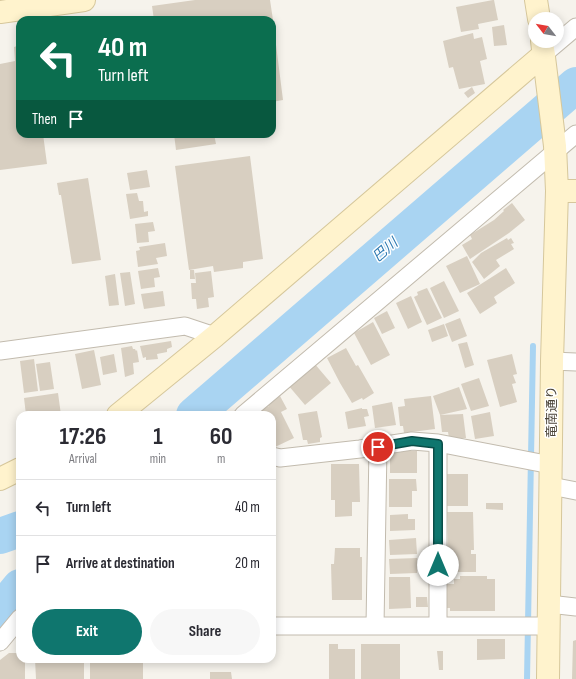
<!DOCTYPE html>
<meta charset="utf-8">
<style>
body{margin:0;font-family:"Sofia Sans Condensed","Noto Sans JP",sans-serif;background:#f7f7f7;color:#2b2b33;height:100vh;display:flex;flex-direction:column;font-size:15px;white-space:nowrap}
*{box-sizing:border-box;margin:0}
p{font-size:13px;color:#7c7c81}
.icon{flex:none;width:22px;height:22px;fill:none;stroke:currentColor;stroke-width:2;stroke-linecap:round;stroke-linejoin:round}
.map{position:relative;flex:1;overflow:hidden}
.side{position:absolute;left:16px;top:411px;width:260px;height:252px;display:flex;flex-direction:column;background:#fff;border-radius:12px;box-shadow:0 2px 10px #0003}
.side>*{flex:none}
.guide{position:absolute;left:16px;top:16px;width:260px;height:122px;border-radius:12px;box-shadow:0 2px 10px #0003;background:#0b6e4f;color:#fff;overflow:hidden}
.needle{width:26px;rotate:301deg}
.fabs{position:absolute;left:528px;top:12px;display:grid;gap:8px}
.fabs a{display:grid;place-items:center;width:36px;height:36px;border-radius:50%;background:#fff;box-shadow:0 2px 10px #0003;font-size:20px}
.pin{position:absolute;display:grid;place-items:center;width:34px;height:34px;color:#fff;margin:-17px;border:2px solid #fff;border-radius:50%;box-shadow:0 1px 4px #0007}
.me{position:absolute;width:44px;margin:-22px;rotate:0deg;stroke-linejoin:round;filter:drop-shadow(0 0 3px #0008)}
.turn{display:flex;align-items:center;gap:14px;height:84px;padding:0 16px;font-size:18px}
.turn .icon{width:52px;height:52px;stroke-width:2.5}
.turn b{display:block;font-size:28px;line-height:34px}
.then{display:flex;align-items:center;height:38px;padding:0 16px;background:#0003;gap:8px;font-size:15px}
.eta{display:flex;justify-content:space-evenly;align-items:center;height:68px;text-align:center}
.eta b{font-size:24px;font-weight:700;line-height:28px}
.action{display:flex;gap:8px;margin-top:auto;padding:8px 16px}
.action a{flex:1;height:46px;border-radius:24px;background:#0f766e;color:#fff;font-size:16px;font-weight:700;line-height:46px;text-align:center}
.action a+a{background:#f7f7f7;color:#2b2b33}
ul{padding:0;list-style:none}
li{display:flex;align-items:center;gap:12px;height:56px;padding:0 16px;border-top:1px solid #e1e1e2}
li div{flex:1}
li b{display:block;font-size:15px}
li em{font-style:normal}
.map>svg:first-child{display:block}
.lines{fill:none;stroke-linecap:round;stroke-linejoin:round}
.stream{stroke:#a9d4f2;stroke-width:6}
.river{stroke:#a9d4f2;stroke-width:36}
.building{fill:#d8cfc1}
.street-casing{stroke:#c2bbae;stroke-width:19}
.secondary-casing{stroke:#d6c79b;stroke-width:24}
.street{stroke:#fff;stroke-width:17}
.secondary{stroke:#fff3cd;stroke-width:22}
.route-casing{stroke:#0a4d48;stroke-width:10}
.route{stroke:#0f766e;stroke-width:7}
.labels{text-anchor:middle;dominant-baseline:central;stroke-width:3;stroke-linejoin:round;paint-order:stroke}
.street-label{font-size:13px;fill:#4b4439;stroke:#fff}
.water-label{font-size:14px;font-style:italic;fill:#2e7ab2;stroke:#fff}
</style>
<div class="map">
<svg width="576" height="679" viewBox="0 0 576 679">
<rect width="100%" height="100%" fill="#f6f3ec"/>
<g class="lines">
<path class="stream" d="M527 679 533 346"/>
<path class="river" d="M194 415 576 85
M0 536 20 529
M0 611 20 587"/>
</g>
<path class="building" d="M195 0H270L273 20H154L152 6Z
M493 0H494L498 20 478 24 479 29 461 32 456 7Z
M272 21H273L283 100 272 102Z
M504 25 507 45 494 46 492 27Z
M473 33 474 39 482 37 487 59 480 61 485 84 459 89 453 67 449 68 443 41Z
M20 34V134H43L47 164 0 170V64L15 61 14 47 17 46 16 35Z
M472 87 475 93 468 98 464 93Z
M174 134H214L216 144 176 150Z
M250 156 263 259 243 262V268L214 272 213 266 189 270 175 166Z
M147 170 150 187 130 190 127 173Z
M88 178 101 260 72 264 61 195H59L57 183Z
M137 193 139 201H143L144 212 148 211V216L130 219 126 194Z
M512 203 525 220 509 233 470 259 462 245 472 239 470 235 494 220 504 211 503 210Z
M153 222 155 231 148 232 149 242 137 243 135 224Z
M507 238 508 240 511 238 514 243 511 244 514 249 496 260 500 266 484 279 472 262 481 253Z
M165 243 167 256 156 258 158 264 138 267 136 251 140 250 139 247Z
M467 256 480 284 460 293 446 266Z
M158 268 160 277 154 278 155 287 141 289 138 271Z
M506 268 515 283 494 297 497 303 480 314 467 293Z
M190 270H194L195 279H190Z
M211 271 214 297 208 298 209 307 197 309 196 299H192L191 283H196L195 273Z
M130 272 135 304 125 306 120 273Z
M115 274 119 305 109 306 105 276Z
M444 281 459 311 444 318 430 288Z
M427 288 442 318 427 325 414 297 418 295 417 292Z
M163 291 165 306 144 309 141 294Z
M411 296 422 322 408 329 396 303Z
M387 311 395 328 382 334 374 318Z
M460 318 467 336 452 342 445 324Z
M373 322 390 355 371 365 354 333Z
M444 324 448 336 432 342 428 330Z
M171 341 172 347 167 349V352L157 354 158 359 146 360V357L143 358 140 346Z
M467 342 474 365 465 368 458 344Z
M132 346 133 349H135L136 351 137 350 139 362 133 363 134 374 125 377 121 348Z
M346 348 356 366 358 365 374 393 363 400 362 398 352 403 340 383 327 358Z
M94 350 101 385 82 389 75 354Z
M114 354 117 372 103 375 100 357Z
M512 354 517 374 513 375 516 383 512 384 517 402 500 407 487 360Z
M34 359 38 391 24 393 20 361Z
M50 362 54 389 40 391 36 364Z
M314 363 331 383 305 405 288 385Z
M479 378 489 406 471 411 461 384Z
M459 387 467 409 440 415 463 414 466 438H449L448 432H442L440 415 433 396Z
M58 393 61 415H26L24 398Z
M280 396 287 409 281 412 294 438 275 447 273 442 272 443V415H259L258 412 269 406 267 402Z
M431 396 435 429 404 433 403 426H400L398 407 405 406 404 399Z
M392 402 396 425 375 428 372 406Z
M362 408V409H367L369 416 364 417 366 426 348 429 345 412Z
M317 411 322 437 320 438V442L308 444 307 440H303L298 414Z
M490 412 494 436 475 439 471 416Z
M390 449H408V451H417V473H390Z
M331 464H359L360 502H352V516L335 517V500H331Z
M445 474H468V506H445Z
M389 479H416L417 491H412V507H389Z
M486 503H503V510L486 509Z
M447 512H473L474 550H471V554H476V572H449Z
M408 514V519H415V530L390 531V515Z
M416 538 417 554 390 555 389 540Z
M335 548H360V557H362V600H332L331 564H334Z
M417 558V573L390 574 389 559Z
M460 576H487V579H495V611H450V608H447V584H454V579H460Z
M389 577H410L411 608 389 609Z
M416 597H427L428 607H416Z
M477 639H505V659L477 660Z
M576 640V679H572L573 641Z
M329 644H338V649H355V679H329Z
M361 644H400V679H361Z
M437 651H443V670H439Z
M9 653H20V659H25V679H0V660Z
M35 659H97L98 661H84V679H36Z
M99 659H142V660L137 661V663H143V679H90V662H99Z
M210 672H231L232 679H210Z"/>
<g class="lines">
<g class="street-casing">
<path id="street" d="M544 54 576 27
M0 351 185 326 215 336
M552 361 576 362
M243 415 576 134
M272 456 280 458 360 449 412 441 438 443 551 465
M551 486 576 491
M549 604 576 607
M272 626H549
M375 626 378 447
M438 626V443
M0 642 20 618"/>
</g>
<g class="secondary-casing">
<path id="secondary" d="M536 0 539 19
M0 12 84 0
M542 41 555 146 557 191 552 361 548 679
M557 191H576
M118 415 215 336 544 54
M0 479 20 469"/>
</g>
<use href="#street" class="street"/>
<use href="#secondary" class="secondary"/>
</g>
<g class="lines">
<g class="route-casing">
<path id="route" d="M378 447 412 441 438 444V565"/>
</g>
<use href="#route" class="route"/>
</g>
<g class="labels">
<g class="street-label">
<text transform="translate(552 412) rotate(-90)">竜南通り</text>
</g>
<g class="water-label">
<text transform="translate(385 250) rotate(-41)">巴川</text>
</g>
</g>
</svg>
<div class="fabs">
<a><svg class="needle" viewBox="-14 -14 28 28"><path d="M0-13l5 13h-10z" fill="#e53935"/><path d="M0 13l5-13h-10z" fill="#7c7c81"/></svg></a>
</div>
<div class="pin" style="left:378px;top:447px;background:#d93025"><svg class="icon" aria-label="arrive" viewBox="0 0 24 24"><path d="M6 21V4h12l-3 4 3 4H6"/></svg></div>
<svg class="me" style="left:438px;top:565px" viewBox="-20 -20 40 40"><circle r="19" fill="#fff"/><path d="M0-13L10 11 0 6-10 11z" fill="#0f766e"/></svg>
<div class="guide">
<div class="turn"><svg class="icon" aria-label="left" viewBox="0 0 24 24"><path d="M17 20v-9H6M10 6l-5 5 5 5"/></svg><div><b>40 m</b>Turn left</div></div>
<div class="then">Then<svg class="icon" aria-label="arrive" viewBox="0 0 24 24"><path d="M6 21V4h12l-3 4 3 4H6"/></svg></div>
</div>
<section class="side">
<div class="eta">
<div><b>17:26</b><p>Arrival</p></div>
<div><b>1</b><p>min</p></div>
<div><b>60</b><p>m</p></div>
</div>
<ul>
<li><svg class="icon" aria-label="left" viewBox="0 0 24 24"><path d="M17 20v-9H6M10 6l-5 5 5 5"/></svg><div><b>Turn left</b></div><em>40 m</em></li>
<li><svg class="icon" aria-label="arrive" viewBox="0 0 24 24"><path d="M6 21V4h12l-3 4 3 4H6"/></svg><div><b>Arrive at destination</b></div><em>20 m</em></li>
</ul>
<div class="action"><a>Exit</a><a>Share</a></div>
</section>
</div>
